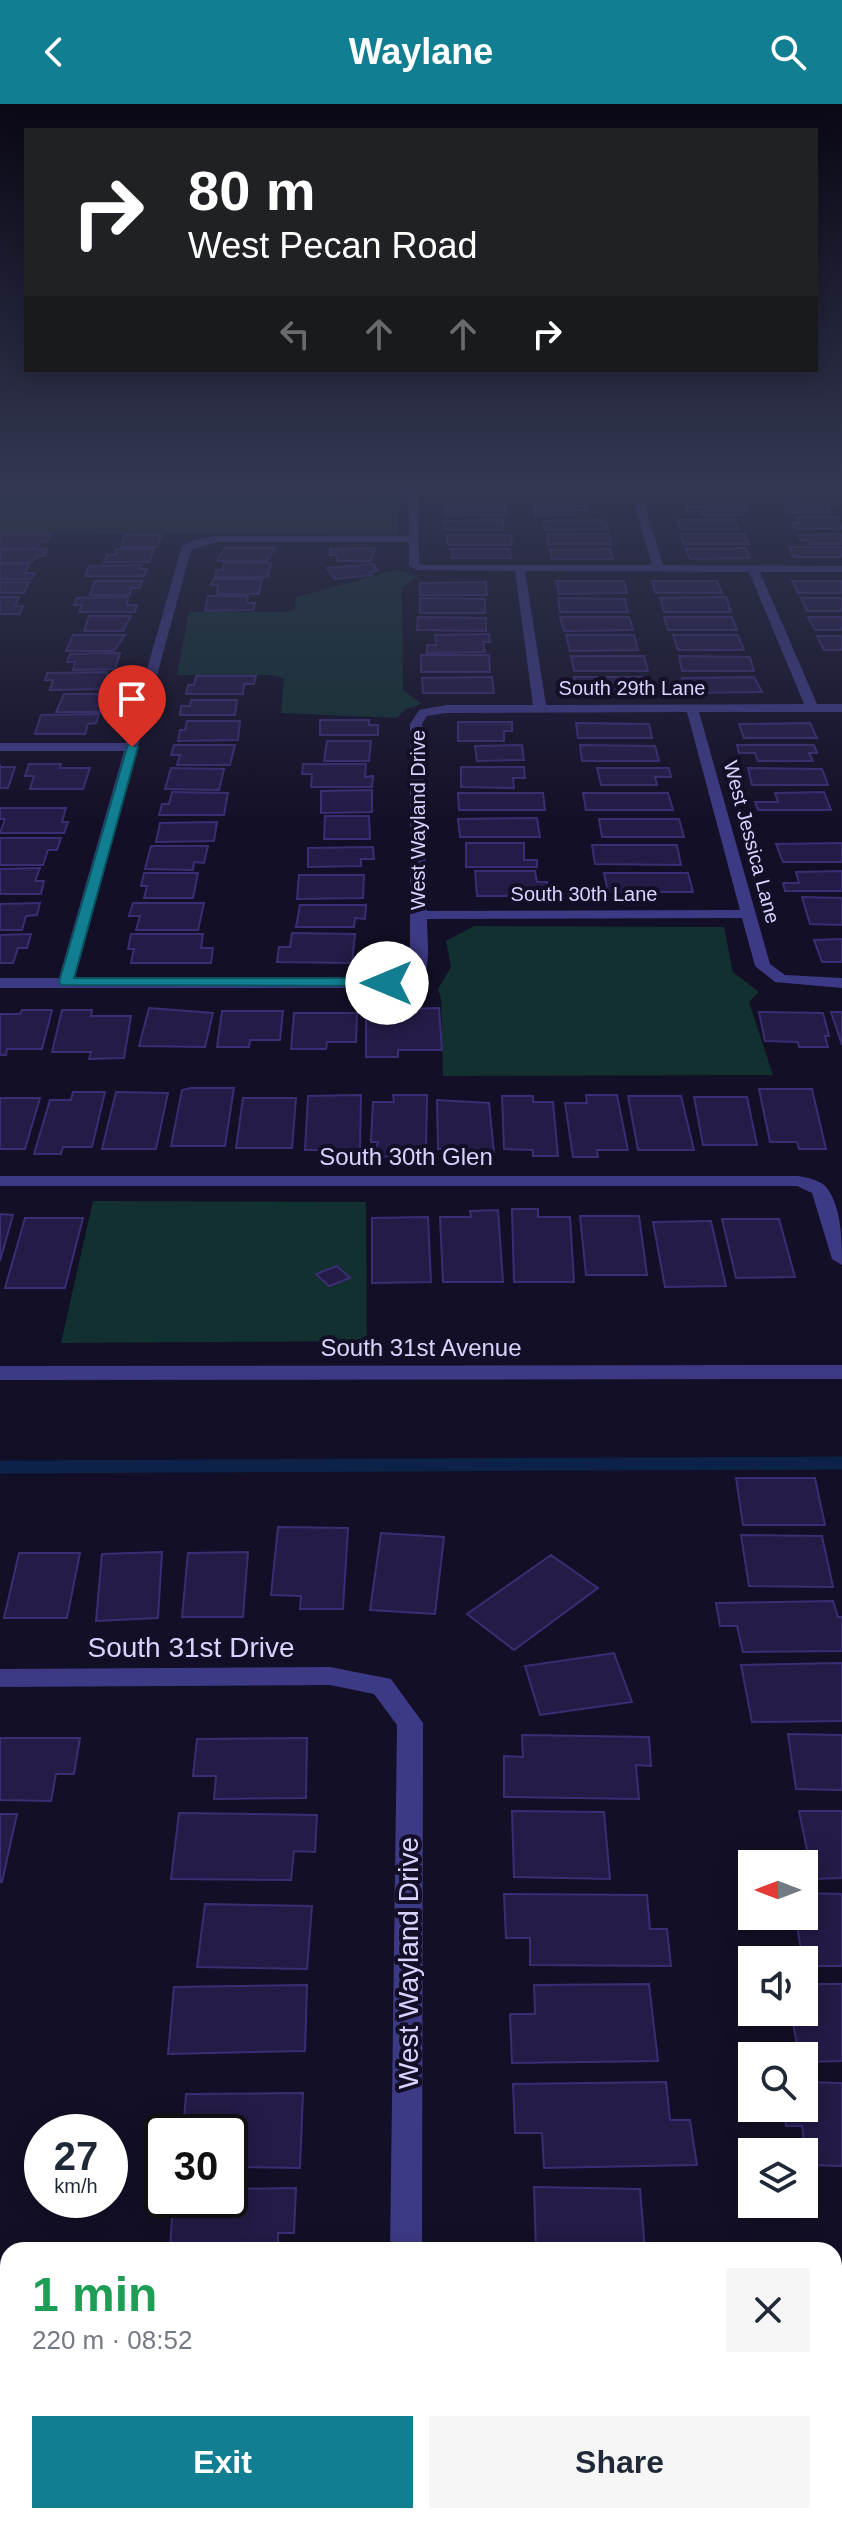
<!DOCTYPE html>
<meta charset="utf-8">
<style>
body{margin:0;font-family:Helvetica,sans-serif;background:#f6f6f7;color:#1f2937;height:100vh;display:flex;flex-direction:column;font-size:30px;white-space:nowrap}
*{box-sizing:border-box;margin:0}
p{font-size:26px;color:#747a83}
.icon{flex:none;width:44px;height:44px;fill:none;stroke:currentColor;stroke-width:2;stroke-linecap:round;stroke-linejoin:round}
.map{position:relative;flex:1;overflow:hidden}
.drawer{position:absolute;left:0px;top:2138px;width:842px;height:282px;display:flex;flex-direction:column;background:#fff;border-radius:24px 24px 0 0;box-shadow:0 4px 20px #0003}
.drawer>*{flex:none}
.top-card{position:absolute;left:24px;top:24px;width:794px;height:244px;border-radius:0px;box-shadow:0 4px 20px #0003;background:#202124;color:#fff;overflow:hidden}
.needle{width:52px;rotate:270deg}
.tools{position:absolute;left:738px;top:1746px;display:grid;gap:16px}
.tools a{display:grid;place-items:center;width:80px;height:80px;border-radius:0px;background:#fff;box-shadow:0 4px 20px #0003;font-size:40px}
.speed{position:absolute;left:24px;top:2010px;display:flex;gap:16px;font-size:40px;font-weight:700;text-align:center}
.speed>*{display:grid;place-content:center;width:104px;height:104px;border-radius:50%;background:#fff;box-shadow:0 4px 20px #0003;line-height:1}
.speed small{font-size:20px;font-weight:400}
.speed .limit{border:4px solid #111;border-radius:12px;background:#fff;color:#111}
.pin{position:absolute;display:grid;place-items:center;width:68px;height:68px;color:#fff;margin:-82px -34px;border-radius:50% 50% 50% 0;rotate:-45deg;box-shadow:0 0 8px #0007}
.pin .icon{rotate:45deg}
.me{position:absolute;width:88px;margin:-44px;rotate:270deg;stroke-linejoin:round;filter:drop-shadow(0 0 6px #0008)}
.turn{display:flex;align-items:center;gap:28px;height:168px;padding:0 32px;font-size:36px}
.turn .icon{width:104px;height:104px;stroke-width:2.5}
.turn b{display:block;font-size:56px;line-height:68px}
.lanes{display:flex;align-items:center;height:76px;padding:0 32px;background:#0003;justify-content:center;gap:40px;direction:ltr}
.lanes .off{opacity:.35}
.round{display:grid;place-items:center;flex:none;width:84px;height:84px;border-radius:0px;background:#f6f6f7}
.summary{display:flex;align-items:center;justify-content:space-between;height:136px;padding:0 32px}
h1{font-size:48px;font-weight:800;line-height:60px;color:#1e9e55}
.primary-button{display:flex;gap:16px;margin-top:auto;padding:16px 32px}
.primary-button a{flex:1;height:92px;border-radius:0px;background:#117e91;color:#fff;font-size:32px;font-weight:800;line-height:92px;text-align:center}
.primary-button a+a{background:#f6f6f7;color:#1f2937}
header{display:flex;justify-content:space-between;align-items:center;height:104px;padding:0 32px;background:#117e91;color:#fff;font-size:36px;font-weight:800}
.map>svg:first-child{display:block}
.green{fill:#12302f}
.water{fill:#0c2248}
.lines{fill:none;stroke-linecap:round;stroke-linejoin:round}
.stream{stroke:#0c2248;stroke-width:13}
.building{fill:#241b47;stroke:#3b2d73;stroke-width:2}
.minor{fill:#3d3a85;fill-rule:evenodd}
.route{fill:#117e91;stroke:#0b525e;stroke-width:2}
.labels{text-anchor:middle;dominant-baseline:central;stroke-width:8;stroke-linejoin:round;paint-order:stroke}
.far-street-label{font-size:20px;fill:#d9d4ff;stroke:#130f26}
.street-label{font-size:24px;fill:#d9d4ff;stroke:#130f26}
.near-street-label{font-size:28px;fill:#d9d4ff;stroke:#130f26}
</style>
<header><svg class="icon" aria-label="back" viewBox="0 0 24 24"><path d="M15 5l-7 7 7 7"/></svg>Waylane<svg class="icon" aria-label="search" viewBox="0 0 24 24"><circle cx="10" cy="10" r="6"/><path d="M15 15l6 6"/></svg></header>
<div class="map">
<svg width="842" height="2419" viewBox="0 0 842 2419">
<rect width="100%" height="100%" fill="#130f26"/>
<path class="green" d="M0 382H397L398 431 0 429Z
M429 382H836L842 397 671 399 629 394 595 399H429Z
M396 466 417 472 402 484 403 586 422 600 406 605 397 614 281 609 284 575 272 571H177L189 508H284L294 505 296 493Z
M474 822 724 823 733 868 759 888 749 898 773 971 443 972 441 895 438 885 451 863 446 837Z
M93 1097 366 1098 367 1237 61 1239Z"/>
<path class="water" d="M334 382H379L378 397 338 399 332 392Z
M444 382H587L588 387C567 403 490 396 461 396L447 394 443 390Z
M667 382H825L829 385 827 392 818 393 701 397 666 392Z"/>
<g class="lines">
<path class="stream" d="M0 1363 842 1359"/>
</g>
<path class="building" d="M783 398H832L834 403H827L830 409H788Z
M445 402H505L506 411 446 412Z
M534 402H587L588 406H575L576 411 536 412Z
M686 402H746L748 406H742L744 411H702L700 407H688Z
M797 413H838L842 425H796L792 419H800Z
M503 416 504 426H445L444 417Z
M605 416 608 425 545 426 543 417Z
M677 416H734L738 425H681Z
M1 430H51L47 437H41L37 444H0Z
M547 430H609L611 440H548Z
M680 430H745L749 440H684Z
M842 430V440H809L808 436H801L798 431Z
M125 431H161L158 443H121Z
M447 431H511L512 441H448Z
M789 443H842V453H794Z
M225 444H275L267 457H217Z
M375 444 371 457H337V451H330V445Z
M745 444 750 454 690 455 686 445Z
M47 445 44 452H36L33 458 0 459V446Z
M117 445H154L149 458H104L107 451H115Z
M451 445H509L511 454H452Z
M610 445 613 455H552L550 446Z
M224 459H271L268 473H215L216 466H223Z
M0 460H29L25 469H35L31 475H0Z
M373 460 378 467 369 468 372 471 335 475 327 464Z
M141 461 140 465H147L144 472H85L89 462Z
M213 475H262L259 490H217L218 481H211Z
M95 477H142L140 484H131L130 491H90Z
M556 477H624L627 489 559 490Z
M652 477H717L722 489H655Z
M792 477H842V489H798Z
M0 478H29L24 489H0Z
M486 478 487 491H420V479Z
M208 492H248L247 499H255L253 506 205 507Z
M0 493H19L15 502H23L20 510H0Z
M128 493 127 501H137L135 508H79L82 501H74L77 494Z
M726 493 731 508H664L660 494Z
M420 494 485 495V509H420Z
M558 494 625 495 628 508H560Z
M801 494H842V507H807Z
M89 512H131L123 527H84Z
M418 513 486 514V527L417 526Z
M560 513H629L633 526 564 527Z
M664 513H732L737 526H668Z
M808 513H842V526H815Z
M489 530 490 538H483L485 548 427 549V541H436L435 531Z
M73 531H125L114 547H66Z
M566 531H634L638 546 570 547Z
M673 531H738L744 546H678Z
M817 532H842V546H824Z
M120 549 115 565 73 566 75 558H67L70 550Z
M421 551H489L490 568H421Z
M571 552H644L648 567H574Z
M679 552 750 553 754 567H682Z
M107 568 106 585 50 586 53 576H45L47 569Z
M196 572H256L254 580H244L243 590H186L188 581H194Z
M492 573 494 589H423L422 574Z
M574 573H647L652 588 577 589Z
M754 573 762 588 687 589 682 574Z
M64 590H108L101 608H56Z
M191 596H237L235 611H180L181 602H190Z
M99 610 96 619 88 620 85 630H35L41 611Z
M320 616H369V621H378V631H320Z
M187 617H240L238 636 178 637 180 626H185Z
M458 618H512V627H504V637H458Z
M576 619 649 620 652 634H578Z
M810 619 817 634H744L739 620Z
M327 637H371L369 657H324Z
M174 641H235L230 661H177L180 651H171Z
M522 641 524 656 477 657 475 642Z
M580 641 655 642 659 657H582Z
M737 641H814L817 649H809L813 657H758L755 649H739Z
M0 660V663H15L8 684H0Z
M29 660H61L60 664H90L83 685H30L34 672H25Z
M303 660H366L365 673 373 672 372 683H311L312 670H302Z
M461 663H524L525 674H513L514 684 461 683Z
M171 664 224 665 219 686 165 685Z
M597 664H669L671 673H655L657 681H601Z
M748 664 822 665 828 681H752Z
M372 686V708L321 709V687Z
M172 688 228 689 224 711H159L162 700H169Z
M824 688 831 706H758L755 698H778L775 689Z
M458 689H543L545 706H459Z
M583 689H668L673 706H586Z
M0 704H66L62 718H68L64 729H0L5 715H0Z
M325 712H369L370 735H324Z
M537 714 540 733H460L458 715Z
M599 715H679L684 733H602Z
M217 718 214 737 156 738 160 719Z
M0 734H61L57 746H48L43 761H0Z
M466 739H524V756H537V763H466Z
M842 739V758H783L776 740Z
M592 741H677L681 761 595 760Z
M151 742H208L204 759 194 758 193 766 145 765Z
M373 743 374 755H361V762L308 763V744Z
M40 764 35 777H44L41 790H0V765Z
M475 767H535L537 778H547L549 792H477Z
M842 767V787H785L783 779H799L796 768Z
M144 769H198L193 794H144L147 782H141Z
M604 769H688L693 788H608Z
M299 771H364L363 794 297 795Z
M802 793 842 794V821L810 820Z
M40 799 37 811 26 812 22 826H0V800Z
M133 799H204L198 826H136L140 812H129Z
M300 801H366L365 815 355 814 354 823H296Z
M292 829 355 830 352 859 277 858 279 843H290Z
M31 830 27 844H18L13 859H0V831Z
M131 830H203L201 844H213L211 859H131L134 845H128Z
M842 835V858H822L814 836Z
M149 904 213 909 205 943 139 942Z
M439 904 442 946H398V953H366V912L407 911V905Z
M22 906H52L42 945H7L6 951H0V910H20Z
M62 906H92L91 912H131L124 954 89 955 91 948H52Z
M222 907H283L280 936H250L249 943H217Z
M759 908 823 909 829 932H825L828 943H799L798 938 765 937Z
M831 908H842V941Z
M294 909H357L356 938H327L326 945H291Z
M191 984H234L225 1042H171L182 986Z
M759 985H812L826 1045H799L797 1038H770Z
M73 988H105L92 1043H63L61 1050H34L50 996H71Z
M116 988 168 989 156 1045H102Z
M361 991 360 1046H305L308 992Z
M393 991H427L426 1045 397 1046V1052L376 1053 371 1047 372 1042H377L378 1038H371L373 998H394Z
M586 991H617L628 1046H597L598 1053H573L565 999H587Z
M502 992H533V998H553L558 1052H533V1046L504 1045Z
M628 992H681L694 1046H638Z
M694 993H747L757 1041H703Z
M0 994H40L25 1045H0Z
M243 994H296L292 1044H236Z
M437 996 489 999 494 1049H476L480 1045H438Z
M512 1105H538V1113H570L574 1178H514Z
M498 1106 503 1178H443L440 1113H471L470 1107Z
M0 1110 13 1111 0 1157Z
M580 1112H639L647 1171H586Z
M428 1113 431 1178 372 1179V1114Z
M25 1114H83L65 1184H5Z
M722 1115H779L795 1173 736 1174Z
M711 1117 726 1182 665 1183 653 1118Z
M337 1162 350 1174 329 1182 316 1170Z
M736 1374H815L825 1421H743Z
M278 1423 348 1424 343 1505H300L301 1492 271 1491Z
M381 1429 444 1433 435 1510 370 1506Z
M741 1431 822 1432 833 1483 749 1482Z
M162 1448 158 1514 96 1517 102 1450Z
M248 1448 243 1513H182L188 1449Z
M19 1449H80L67 1514H4Z
M551 1451 598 1484 514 1546 467 1510Z
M833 1497 838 1513H842V1547L743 1548 737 1522H720L716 1499Z
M614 1549 632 1598 540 1611 525 1562Z
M842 1559V1617L752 1618 741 1561Z
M788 1630 842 1631V1686L796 1685Z
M522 1631 649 1633 651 1662 636 1661 639 1695 504 1693V1652L523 1653Z
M0 1634H80L74 1670H56L51 1697 0 1696Z
M307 1634 306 1694 214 1695 216 1672H193L197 1635Z
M512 1707 604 1708 610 1775 514 1773Z
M799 1707H842V1774L813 1775Z
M179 1709 317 1711 315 1748 294 1747 291 1776 171 1775Z
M0 1710H17L2 1778H0Z
M804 1789 842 1790V1862H804L795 1812H804Z
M504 1790 647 1791 650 1825H667L671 1862 530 1861V1834H506Z
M205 1800 312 1802 307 1865 197 1863Z
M649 1880 658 1957 512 1959 510 1910H535L534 1881Z
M804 1880H842V1957L804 1958V1952H799L791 1908H804Z
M307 1881 305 1947 168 1950 174 1883Z
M666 1978 670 2016H690L697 2061 544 2064 542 2029H515L513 1980Z
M804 1978 842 1979V2062L807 2061 802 2022H786L784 2004H804Z
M303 1989 300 2064 230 2063V2028H183L186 1990Z
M534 2083 640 2085 645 2146H536Z
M296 2084 294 2129H278V2146H170L173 2096H230V2085Z
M834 2201H842V2262L834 2212Z
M146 2412H277L276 2419H145Z
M561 2412H737V2419H562Z"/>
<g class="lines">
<path class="minor" d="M408 382H418L419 460 422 461H652L635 402 640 399 645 402 663 461 842 462V468H760L817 600H842V608H699L770 860 785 871 842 874V884L775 878 755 862 742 814 427 815C427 835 431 858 423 876L387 884H0V874H59L124 647H0V639H126L182 442 193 436 217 432H409ZM217 438H409V461L416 466 515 467 533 601H446L419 606 410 620V870L387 874H75L191 446ZM525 467 749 468 804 600 546 601ZM687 608 740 806 427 807 422 620 427 612 446 609Z
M0 1072H798C808 1074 821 1076 827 1084 842 1105 842 1137 842 1161L832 1155 812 1089 797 1082H0Z
M842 1261V1275L0 1276V1262Z
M330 1563 391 1575 423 1619 422 2146H390L397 1621 374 1590 330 1581 0 1583V1565Z
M385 2412H421V2419H385Z"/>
</g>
<linearGradient id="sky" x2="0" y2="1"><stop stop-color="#0a0815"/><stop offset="0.53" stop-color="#333752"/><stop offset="1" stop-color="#333752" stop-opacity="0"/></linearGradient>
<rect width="842" height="721" fill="url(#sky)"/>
<path class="route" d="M128 640 138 643 74 874H387L392 876V882L61 881 59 878Z"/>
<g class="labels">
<g class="far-street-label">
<text x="632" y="584">South 29th Lane</text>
<text transform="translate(418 716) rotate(-90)">West Wayland Drive</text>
<text transform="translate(752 738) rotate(75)">West Jessica Lane</text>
<text x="584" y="790">South 30th Lane</text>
</g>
<g class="street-label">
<text x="406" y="1052">South 30th Glen</text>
<text x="421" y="1243">South 31st Avenue</text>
</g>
<g class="near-street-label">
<text x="191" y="1543">South 31st Drive</text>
<text transform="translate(408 1859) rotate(-90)">West Wayland Drive</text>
</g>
</g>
</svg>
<div class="tools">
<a><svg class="needle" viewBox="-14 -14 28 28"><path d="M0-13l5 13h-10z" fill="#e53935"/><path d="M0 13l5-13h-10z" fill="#747a83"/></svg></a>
<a><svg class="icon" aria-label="sound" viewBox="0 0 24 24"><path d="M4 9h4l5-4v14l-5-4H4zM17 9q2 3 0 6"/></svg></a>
<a><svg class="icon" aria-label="search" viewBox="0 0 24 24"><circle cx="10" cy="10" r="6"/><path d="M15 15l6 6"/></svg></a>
<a><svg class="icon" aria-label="layers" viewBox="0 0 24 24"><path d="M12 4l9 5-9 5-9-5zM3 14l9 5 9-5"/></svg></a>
</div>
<div class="speed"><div>27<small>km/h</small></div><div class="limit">30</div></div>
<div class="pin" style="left:132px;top:643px;background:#d93025"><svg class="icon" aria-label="arrive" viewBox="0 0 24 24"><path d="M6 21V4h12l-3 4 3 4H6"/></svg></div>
<svg class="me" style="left:387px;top:879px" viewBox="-20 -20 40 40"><circle r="19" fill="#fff"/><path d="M0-13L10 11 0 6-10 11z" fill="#117e91"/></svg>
<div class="top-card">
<div class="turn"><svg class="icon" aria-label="right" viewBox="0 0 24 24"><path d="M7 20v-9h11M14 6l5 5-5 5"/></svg><div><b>80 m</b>West Pecan Road</div></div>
<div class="lanes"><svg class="icon off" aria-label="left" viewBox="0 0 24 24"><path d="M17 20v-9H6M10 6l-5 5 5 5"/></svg><svg class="icon off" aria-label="ahead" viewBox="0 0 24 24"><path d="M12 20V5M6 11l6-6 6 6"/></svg><svg class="icon off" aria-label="ahead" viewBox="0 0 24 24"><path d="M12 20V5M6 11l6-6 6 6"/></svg><svg class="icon" aria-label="right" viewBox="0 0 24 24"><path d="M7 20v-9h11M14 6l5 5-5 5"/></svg></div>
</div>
<section class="drawer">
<div class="summary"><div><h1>1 min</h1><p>220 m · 08:52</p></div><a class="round"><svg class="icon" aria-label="close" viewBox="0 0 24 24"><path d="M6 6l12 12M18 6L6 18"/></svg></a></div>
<div class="primary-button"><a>Exit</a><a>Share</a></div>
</section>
</div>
